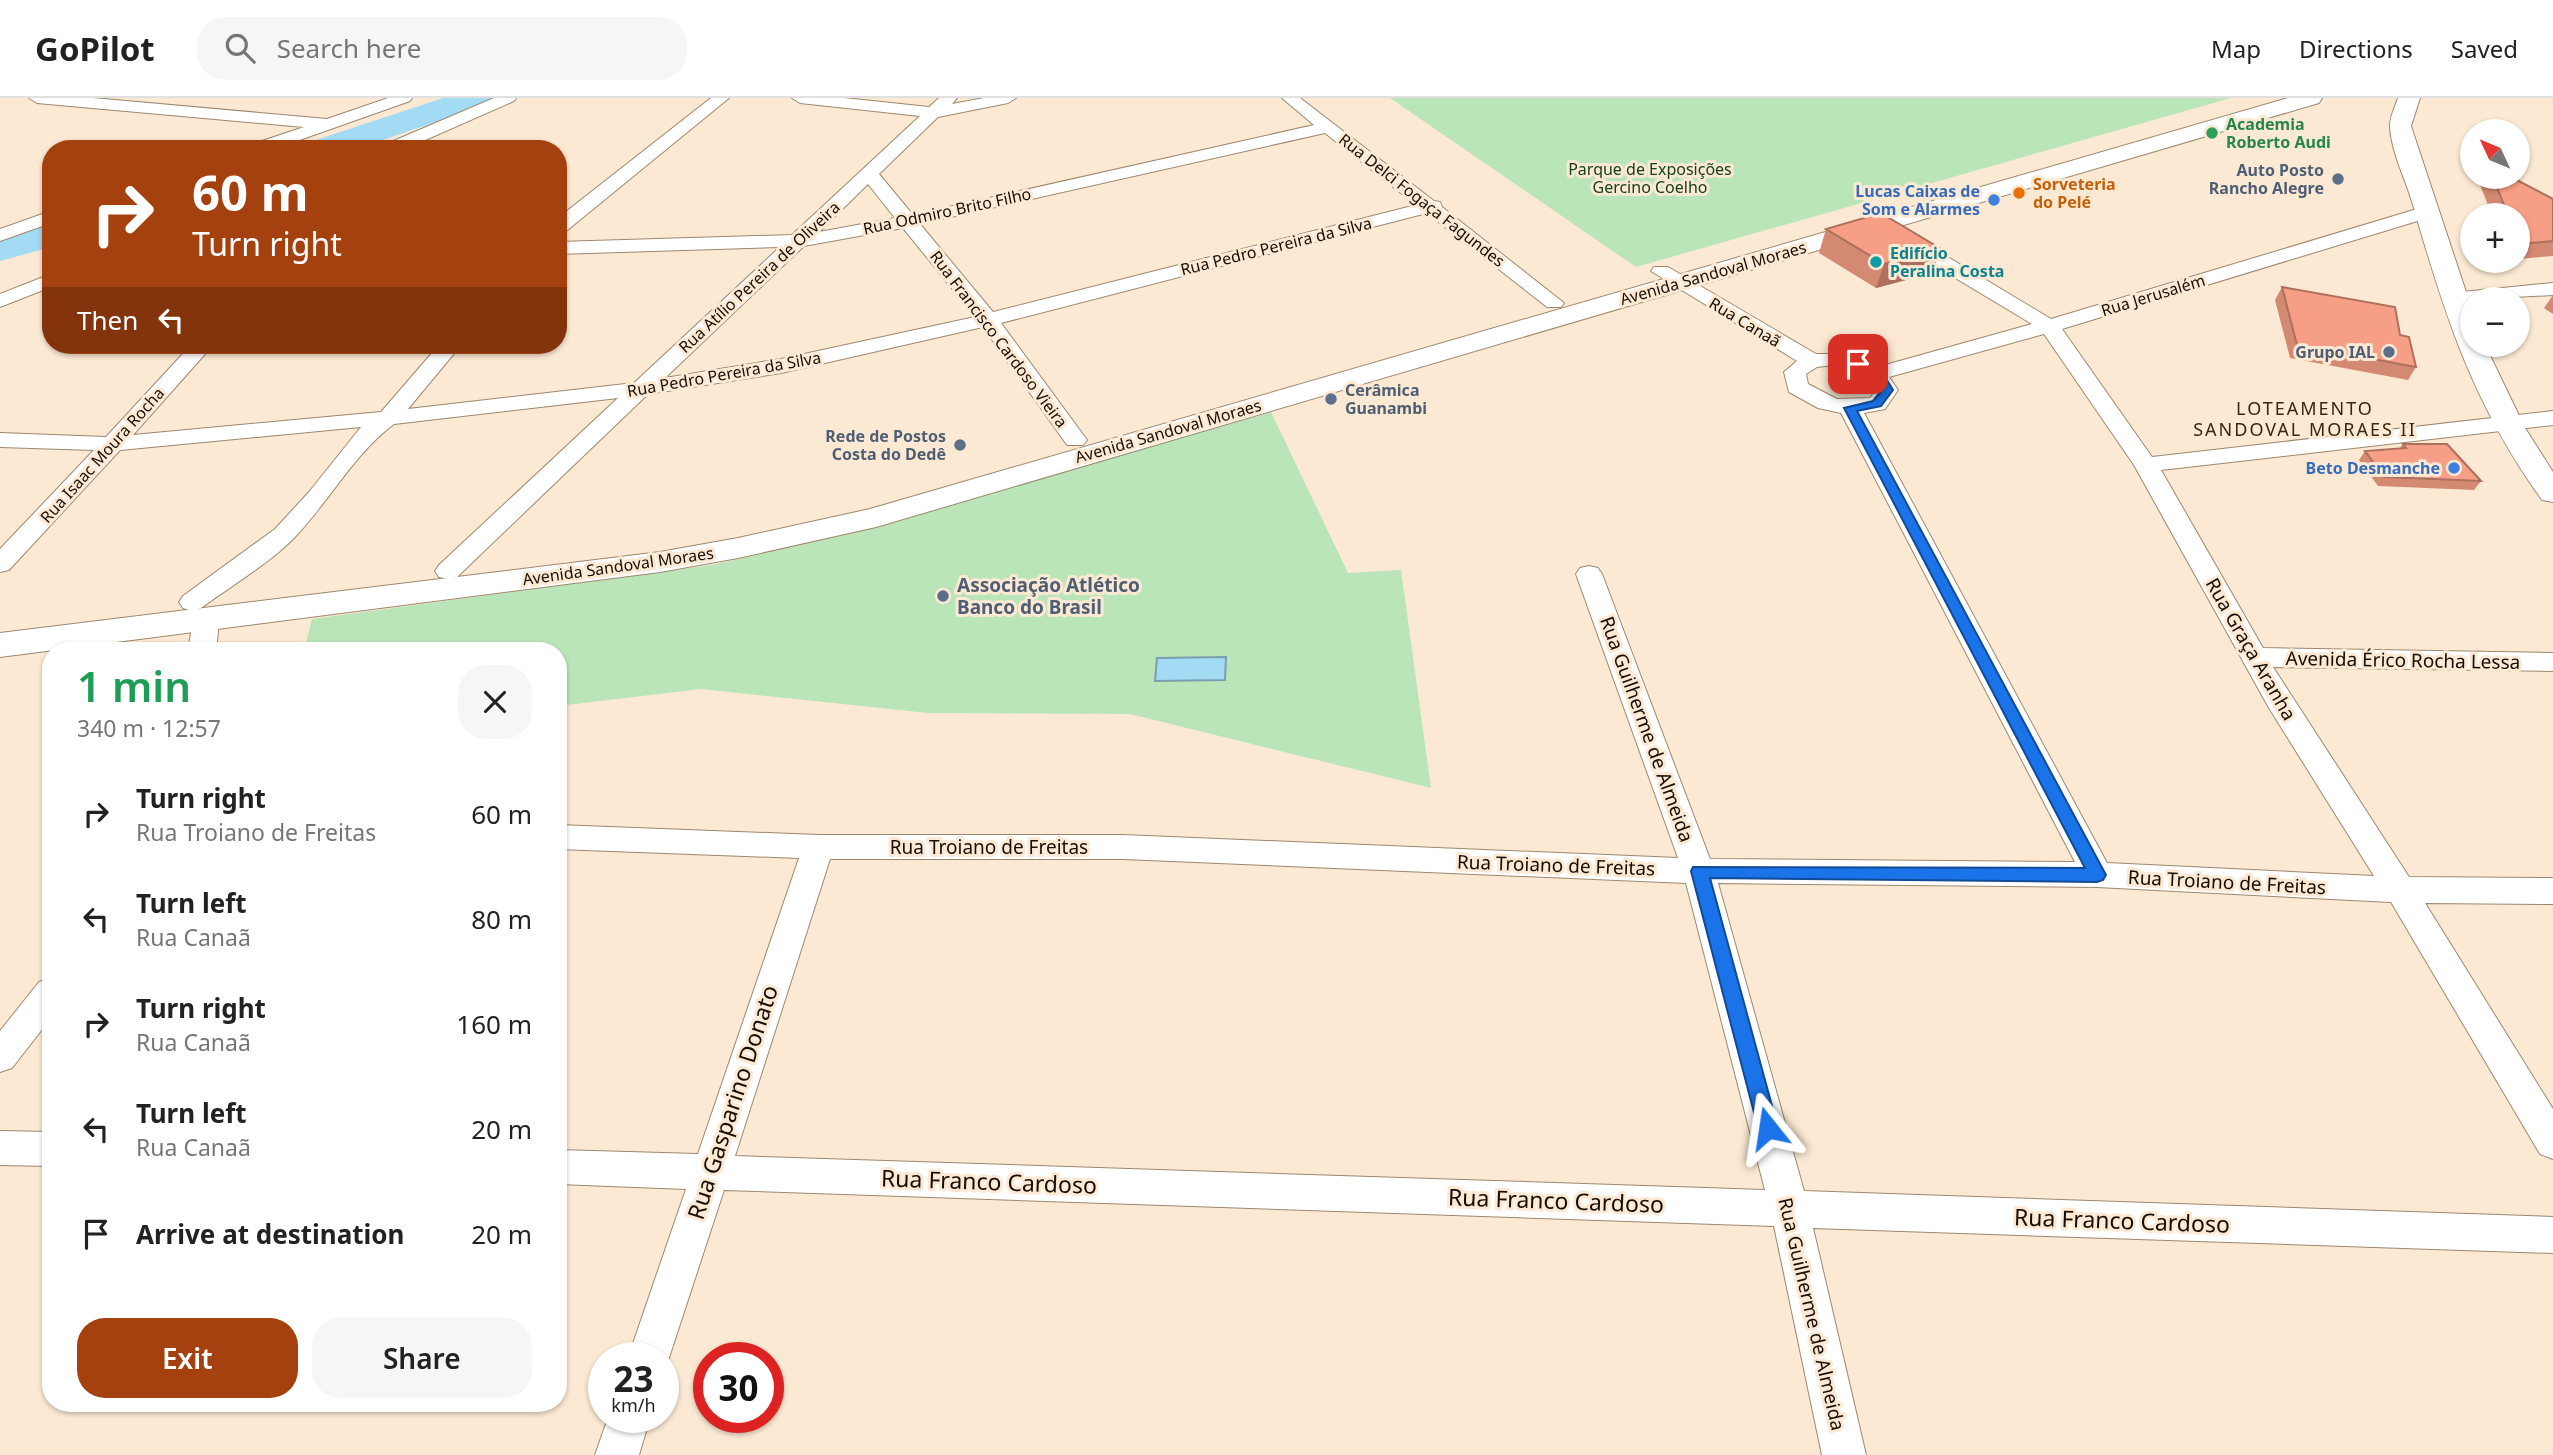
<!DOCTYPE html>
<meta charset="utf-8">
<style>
body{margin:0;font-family:"Noto Sans",sans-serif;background:#f6f6f6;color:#222;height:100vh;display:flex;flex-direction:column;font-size:26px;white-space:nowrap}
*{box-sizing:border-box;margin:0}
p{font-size:23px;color:#767676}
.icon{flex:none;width:38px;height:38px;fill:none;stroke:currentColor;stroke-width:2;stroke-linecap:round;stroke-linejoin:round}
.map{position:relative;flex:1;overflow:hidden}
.sheet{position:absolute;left:42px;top:544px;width:525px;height:770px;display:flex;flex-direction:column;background:#fff;border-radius:28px;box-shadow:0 2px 5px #0004}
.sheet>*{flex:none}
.banner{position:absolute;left:42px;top:42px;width:525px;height:214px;border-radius:28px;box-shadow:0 2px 5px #0004;background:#a5410f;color:#fff;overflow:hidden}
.needle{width:46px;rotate:314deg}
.fabs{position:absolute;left:2460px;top:21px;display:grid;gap:14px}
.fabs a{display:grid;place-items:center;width:70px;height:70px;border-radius:50%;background:#fff;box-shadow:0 2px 5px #0004;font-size:35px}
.speed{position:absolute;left:588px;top:1244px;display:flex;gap:14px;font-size:35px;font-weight:700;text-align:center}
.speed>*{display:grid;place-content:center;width:91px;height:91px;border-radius:50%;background:#fff;box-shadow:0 2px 5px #0004;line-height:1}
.speed small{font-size:18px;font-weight:400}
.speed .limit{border:10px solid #d22;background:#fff;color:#111}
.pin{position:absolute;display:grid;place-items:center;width:60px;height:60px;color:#fff;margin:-30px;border-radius:14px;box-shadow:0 4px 10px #0006}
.me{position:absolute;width:77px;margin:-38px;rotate:345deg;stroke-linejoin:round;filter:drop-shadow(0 0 5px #0008)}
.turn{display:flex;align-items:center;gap:24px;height:147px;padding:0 35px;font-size:32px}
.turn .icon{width:91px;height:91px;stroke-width:2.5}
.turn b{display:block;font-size:49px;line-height:60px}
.then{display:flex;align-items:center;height:66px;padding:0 35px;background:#0003;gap:14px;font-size:26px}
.round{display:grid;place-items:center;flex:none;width:74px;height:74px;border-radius:28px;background:#f6f6f6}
.overview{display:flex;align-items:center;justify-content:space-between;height:119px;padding:0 35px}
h1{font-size:42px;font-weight:600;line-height:52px;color:#1e9e55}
.primary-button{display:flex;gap:14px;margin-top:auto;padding:14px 35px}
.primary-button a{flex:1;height:80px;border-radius:28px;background:#a5410f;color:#fff;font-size:28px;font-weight:600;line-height:80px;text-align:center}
.primary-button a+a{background:#f6f6f6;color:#222}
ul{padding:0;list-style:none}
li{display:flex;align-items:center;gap:21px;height:105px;padding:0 35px}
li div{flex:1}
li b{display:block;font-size:26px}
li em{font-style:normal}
header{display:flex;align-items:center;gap:42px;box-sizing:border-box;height:98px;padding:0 35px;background:#fff;border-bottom:2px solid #e0e0e0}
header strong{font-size:33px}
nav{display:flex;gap:38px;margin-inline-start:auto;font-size:24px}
.search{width:490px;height:63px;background:#f6f6f6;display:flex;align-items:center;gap:18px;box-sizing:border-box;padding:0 24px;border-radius:28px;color:#767676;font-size:26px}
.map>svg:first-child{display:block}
.green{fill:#bae5b9}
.water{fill:#a3dbf4;stroke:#799ead;stroke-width:2}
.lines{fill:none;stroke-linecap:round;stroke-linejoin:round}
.river{fill:#a3dbf4;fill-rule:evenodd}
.street-casing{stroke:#9d886e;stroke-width:2}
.secondary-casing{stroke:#9d886e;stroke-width:2}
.primary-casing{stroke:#9d886e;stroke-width:2}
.street{fill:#fff;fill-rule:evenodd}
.secondary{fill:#fff;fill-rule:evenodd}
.primary{fill:#fff;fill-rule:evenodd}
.wall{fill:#d48973}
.shaded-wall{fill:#ad6f5e}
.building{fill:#f79f86;stroke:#ad6f5e;stroke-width:2}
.route{fill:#1a73e8;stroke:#114b97;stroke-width:2}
.leisure-dot{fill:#2e9e5b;stroke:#fce9d3;stroke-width:2.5}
.service-dot{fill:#5c6f8a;stroke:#fce9d3;stroke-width:2.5}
.food-dot{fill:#e8710a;stroke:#fce9d3;stroke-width:2.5}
.shop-dot{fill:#3f7fe0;stroke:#fce9d3;stroke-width:2.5}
.culture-dot{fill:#0f9aa8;stroke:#fce9d3;stroke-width:2.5}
.labels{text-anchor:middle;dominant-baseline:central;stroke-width:6;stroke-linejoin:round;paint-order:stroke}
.far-leisure-label{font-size:16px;font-weight:bold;fill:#27864d;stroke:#fce9d3;text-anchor:start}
.far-park-label{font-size:16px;fill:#144117;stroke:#fce9d3}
.far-service-label{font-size:16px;font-weight:bold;fill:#4e5e75;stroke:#fce9d3;text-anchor:end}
.far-food-label{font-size:16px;font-weight:bold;fill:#c56008;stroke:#fce9d3;text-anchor:start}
.far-shop-label{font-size:16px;font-weight:bold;fill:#366cbe;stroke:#fce9d3;text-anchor:end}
.far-street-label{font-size:16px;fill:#170f06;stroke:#fce9d3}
.far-culture-label{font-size:16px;font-weight:bold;fill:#0d838f;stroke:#fce9d3;text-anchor:start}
.far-neighbourhood-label{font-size:18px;letter-spacing:2px;fill:#392811;stroke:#fce9d3}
.service-label{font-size:19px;font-weight:bold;fill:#4e5e75;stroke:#fce9d3;text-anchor:start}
.street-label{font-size:19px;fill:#170f06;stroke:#fce9d3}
.near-street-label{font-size:23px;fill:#170f06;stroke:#fce9d3}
</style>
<header>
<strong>GoPilot</strong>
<div class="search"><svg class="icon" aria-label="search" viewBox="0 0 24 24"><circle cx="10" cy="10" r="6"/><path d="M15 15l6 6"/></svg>Search here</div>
<nav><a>Map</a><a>Directions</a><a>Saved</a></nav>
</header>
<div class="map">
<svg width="2553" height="1357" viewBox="0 0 2553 1357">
<rect width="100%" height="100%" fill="#fce9d3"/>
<path class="green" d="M1390 0H2231L1636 169Z
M1271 314 1348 475 1401 472 1431 690 1130 616 928 615 701 591 558 608V553H304L312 521 712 467 853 435Z"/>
<path class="water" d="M1226 559 1225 582 1155 583 1157 560Z"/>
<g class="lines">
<path class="river" d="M443 0H491L486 7 356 51H305L310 44Z
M51 126V149L0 163V140Z"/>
<g class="street-casing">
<path id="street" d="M29 0H93L327 21 388 0H412L410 3 274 51H247L250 47 304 29 37 5Z
M494 0H516L514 3 405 51H381L384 47Z
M711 0H729L565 134 558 136V120Z
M792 0H844L929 9 939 0H957L952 6 984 0H1016L1008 5 938 19 879 76 913 117 1314 27 1282 0H1300L1434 103 1440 104 1442 109 1564 205 1561 209H1547L1427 115 1001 225 1087 342 1083 347H1067L983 229 781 275 648 296 457 479 448 481 439 479 435 473 439 467 618 300 394 326C354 356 330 402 295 439 271 464 230 489 201 510L192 513 183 510 179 504 183 498 275 431 309 394 361 329 120 352 9 472 0 474V451L94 352 0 349V335L106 339 191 247H213L133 337 381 314 439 247H461L408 311 634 285 780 149 558 156V144L792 137 920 18 800 5ZM1325 35 1416 107 993 214 920 126ZM868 86 895 120 819 134ZM903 130 975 219 781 261 665 280 804 148Z
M2427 108 2436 114 2434 118 2062 231 2152 359 2553 313V327L2161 372 2263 550 2553 555V573L2273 569 2409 779 2553 780V806L2425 805 2553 1011V1061L2540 1056 2391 804 2097 789 1718 785 1804 1093 2553 1119V1155L1813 1130 1866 1357H1822L1774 1128 724 1092 664 1275 663 1260H628L686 1091 558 1086V1052L698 1056 799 760 558 751V727L818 737H1123L1678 760 1576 476 1580 470 1589 468 1598 470 1602 476 1710 761 2075 764 1841 315 1818 310 1789 294 1784 274 1797 263 1651 173 1654 169H1668L1816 256H1843L1878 269 2032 226 1897 145 1894 141 1897 137H1911L2051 221ZM2044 236 2134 367 2269 610 2374 778 2107 765 1864 315 1885 311 1898 292 1889 279ZM1834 267C1852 271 1864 277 1876 292L1870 300 1837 301 1808 286 1806 276 1817 269ZM830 761H1123L1686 785 1765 1092 735 1058Z
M51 113V125L0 143V131Z
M51 176V189L0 209V196Z
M2553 185V197L2473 201V205H2445L2442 201 2445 197 2452 195Z
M206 514 215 517 219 523 216 553H188L193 523 197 517Z
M51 880V920L12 970 0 974V933L39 884Z
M0 1033 51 1034V1068L0 1067Z
M608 1320H650L639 1357H595Z"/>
</g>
<g class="secondary-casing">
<path id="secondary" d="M2288 0H2322L2319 5 876 429 738 460 660 474 0 559V535L660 454 738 440 870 411Z"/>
</g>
<g class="primary-casing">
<path id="primary" d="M2398 0H2420L2411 28 2473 215V247H2485L2525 330 2553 374V404L2542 402C2473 306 2445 218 2413 107 2406 82 2392 56 2390 30 2389 21 2395 9 2398 0Z"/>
</g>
<use href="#street" class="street"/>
<use href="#secondary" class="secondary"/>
<use href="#primary" class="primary"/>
</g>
<path class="wall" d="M2480 79H2511L2553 101V158L2518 161V117H2492L2478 82Z
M1826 131 1932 175 1876 190 1819 155Z
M2282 189 2416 269 2408 282 2290 260 2275 202Z
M2553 197V216L2544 210Z
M2403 346 2481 383 2474 392 2378 388 2359 362 2365 353 2399 351Z"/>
<path class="shaded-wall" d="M1941 151 1932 175 1876 190 1884 166Z"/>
<path class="building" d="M2493 79H2511L2553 101V143L2519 146 2518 117H2508Z
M1881 115 1941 151 1884 166 1826 131Z
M2282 189 2395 209 2400 237 2409 239 2416 269 2297 247Z
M2403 346H2447L2481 383 2384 379 2365 353 2406 350Z"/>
<path class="route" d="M1858 262 1881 273 1893 292 1881 308 1857 313 2106 777 2103 782 2097 784 1710 780 1778 1030 1775 1036 1768 1039 1761 1036 1758 1030 1691 773 1693 769 2085 770 1844 310 1873 303 1882 292 1873 278 1854 268 1852 266Z"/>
<circle class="leisure-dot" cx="2212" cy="35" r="7"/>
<g class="service-dot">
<circle cx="2338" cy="81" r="7"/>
<circle cx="2389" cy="254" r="7"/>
<circle cx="1331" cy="301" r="7"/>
<circle cx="960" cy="347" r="7"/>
<circle cx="943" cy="498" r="7"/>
</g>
<circle class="food-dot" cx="2019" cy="95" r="7"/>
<g class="shop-dot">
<circle cx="1994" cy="102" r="7"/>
<circle cx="2454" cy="370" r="7"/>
</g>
<circle class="culture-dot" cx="1876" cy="164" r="7"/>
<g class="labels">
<g class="far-leisure-label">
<text x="2226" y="26">Academia<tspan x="2226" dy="18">Roberto Audi</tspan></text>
</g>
<g class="far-park-label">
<text x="1650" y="71">Parque de Exposições<tspan x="1650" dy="18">Gercino Coelho</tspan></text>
</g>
<g class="far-service-label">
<text x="2324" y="72">Auto Posto<tspan x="2324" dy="18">Rancho Alegre</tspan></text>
<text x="2375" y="254">Grupo IAL</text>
<text x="1345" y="292" text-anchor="start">Cerâmica<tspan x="1345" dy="18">Guanambi</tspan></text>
<text x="946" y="338">Rede de Postos<tspan x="946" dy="18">Costa do Dedê</tspan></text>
</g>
<g class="far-food-label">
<text x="2033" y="86">Sorveteria<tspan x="2033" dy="18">do Pelé</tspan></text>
</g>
<g class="far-shop-label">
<text x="1980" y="93">Lucas Caixas de<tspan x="1980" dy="18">Som e Alarmes</tspan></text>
<text x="2440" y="370">Beto Desmanche</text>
</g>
<g class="far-street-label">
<text transform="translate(1422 102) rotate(38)">Rua Delci Fogaça Fagundes</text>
<text transform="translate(947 113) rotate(-12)">Rua Odmiro Brito Filho</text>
<text transform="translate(1276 148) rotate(-14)">Rua Pedro Pereira da Silva</text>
<text transform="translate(1713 175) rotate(-16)">Avenida Sandoval Moraes</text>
<text transform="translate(759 179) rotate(-43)">Rua Atílio Pereira de Oliveira</text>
<text transform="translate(2153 197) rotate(-17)">Rua Jerusalém</text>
<text transform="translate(1745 224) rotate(31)">Rua Canaã</text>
<text transform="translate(999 241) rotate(53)">Rua Francisco Cardoso Vieira</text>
<text transform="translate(724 276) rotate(-10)">Rua Pedro Pereira da Silva</text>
<text transform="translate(1168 333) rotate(-16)">Avenida Sandoval Moraes</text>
<text transform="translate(102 357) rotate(-48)">Rua Isaac Moura Rocha</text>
<text transform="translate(618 468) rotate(-8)">Avenida Sandoval Moraes</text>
</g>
<g class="far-culture-label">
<text x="1890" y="155">Edifício<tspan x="1890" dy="18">Peralina Costa</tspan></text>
</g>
<g class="far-neighbourhood-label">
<text x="2305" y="310">LOTEAMENTO<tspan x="2305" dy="21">SANDOVAL MORAES II</tspan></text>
</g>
<g class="service-label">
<text x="957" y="487">Associação Atlético<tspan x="957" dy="22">Banco do Brasil</tspan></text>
</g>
<g class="street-label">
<text transform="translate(2251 551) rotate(60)">Rua Graça Aranha</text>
<text transform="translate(2403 562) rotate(1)">Avenida Érico Rocha Lessa</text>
<text transform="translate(1647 631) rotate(70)">Rua Guilherme de Almeida</text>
<text x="989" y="749">Rua Troiano de Freitas</text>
<text transform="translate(1556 767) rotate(2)">Rua Troiano de Freitas</text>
<text transform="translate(2227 784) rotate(3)">Rua Troiano de Freitas</text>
<text transform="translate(1812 1216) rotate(77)">Rua Guilherme de Almeida</text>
</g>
<g class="near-street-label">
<text transform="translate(732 1004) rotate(-72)">Rua Gasparino Donato</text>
<text transform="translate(989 1083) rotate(2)">Rua Franco Cardoso</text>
<text transform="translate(1556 1102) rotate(2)">Rua Franco Cardoso</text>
<text transform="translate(2122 1122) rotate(2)">Rua Franco Cardoso</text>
</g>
</g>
</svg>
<div class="fabs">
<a><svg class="needle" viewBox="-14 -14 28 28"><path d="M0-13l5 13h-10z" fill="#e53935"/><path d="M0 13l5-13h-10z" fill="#767676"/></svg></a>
<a>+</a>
<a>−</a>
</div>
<div class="speed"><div>23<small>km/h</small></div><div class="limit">30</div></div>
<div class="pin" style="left:1858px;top:266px;background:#d93025"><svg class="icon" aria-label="arrive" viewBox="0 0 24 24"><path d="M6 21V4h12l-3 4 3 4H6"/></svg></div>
<svg class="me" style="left:1768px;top:1030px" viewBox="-20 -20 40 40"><path d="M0-17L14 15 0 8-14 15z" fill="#1a73e8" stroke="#fff" stroke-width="4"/></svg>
<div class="banner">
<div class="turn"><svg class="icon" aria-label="right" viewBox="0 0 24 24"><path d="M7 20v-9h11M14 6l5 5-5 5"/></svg><div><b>60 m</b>Turn right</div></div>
<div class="then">Then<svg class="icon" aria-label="left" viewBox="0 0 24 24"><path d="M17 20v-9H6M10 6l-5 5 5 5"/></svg></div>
</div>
<section class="sheet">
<div class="overview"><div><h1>1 min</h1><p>340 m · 12:57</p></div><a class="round"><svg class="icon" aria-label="close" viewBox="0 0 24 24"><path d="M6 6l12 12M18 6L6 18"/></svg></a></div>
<ul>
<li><svg class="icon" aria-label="right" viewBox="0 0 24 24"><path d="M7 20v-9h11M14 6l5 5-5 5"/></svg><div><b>Turn right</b><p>Rua Troiano de Freitas</p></div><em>60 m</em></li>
<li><svg class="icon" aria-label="left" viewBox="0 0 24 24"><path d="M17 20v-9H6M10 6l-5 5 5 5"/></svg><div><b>Turn left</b><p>Rua Canaã</p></div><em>80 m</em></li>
<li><svg class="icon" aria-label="right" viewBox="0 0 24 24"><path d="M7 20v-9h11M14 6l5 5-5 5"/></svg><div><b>Turn right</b><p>Rua Canaã</p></div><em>160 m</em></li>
<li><svg class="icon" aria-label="left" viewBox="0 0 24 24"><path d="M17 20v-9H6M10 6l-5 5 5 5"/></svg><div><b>Turn left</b><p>Rua Canaã</p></div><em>20 m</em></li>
<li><svg class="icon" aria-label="arrive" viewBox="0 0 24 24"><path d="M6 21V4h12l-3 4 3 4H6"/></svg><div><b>Arrive at destination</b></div><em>20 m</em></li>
</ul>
<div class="primary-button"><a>Exit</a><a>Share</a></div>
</section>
</div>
